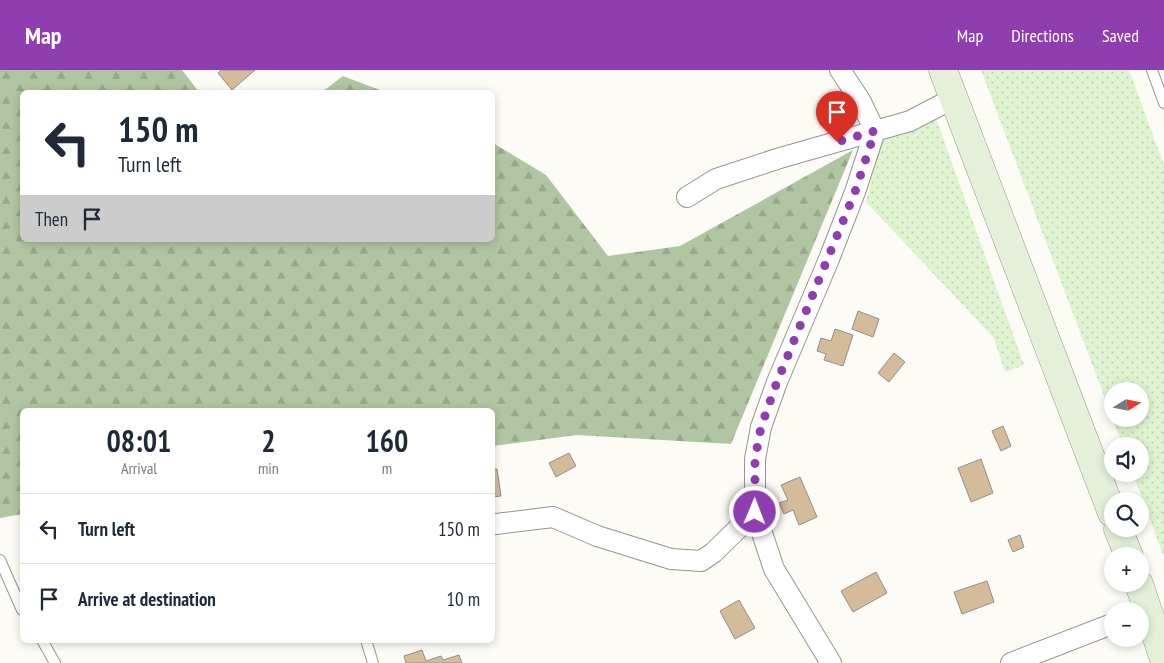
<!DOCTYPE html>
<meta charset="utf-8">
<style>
body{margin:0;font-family:"PT Sans Narrow",sans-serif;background:#f6f6f7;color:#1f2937;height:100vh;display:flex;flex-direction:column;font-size:19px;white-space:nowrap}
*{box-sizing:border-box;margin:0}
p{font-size:16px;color:#747a83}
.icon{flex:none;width:28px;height:28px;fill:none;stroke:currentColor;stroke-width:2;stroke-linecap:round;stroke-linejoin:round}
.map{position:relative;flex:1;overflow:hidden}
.panel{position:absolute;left:20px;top:338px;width:475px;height:235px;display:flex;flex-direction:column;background:#fff;border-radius:8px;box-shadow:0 2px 8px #0003}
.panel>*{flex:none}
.guide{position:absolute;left:20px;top:20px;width:475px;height:152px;border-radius:8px;box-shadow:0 2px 8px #0003;background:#fff;color:#1f2937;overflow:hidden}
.needle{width:32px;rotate:80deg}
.controls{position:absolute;left:1104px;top:312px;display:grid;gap:10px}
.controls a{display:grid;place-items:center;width:45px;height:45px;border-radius:50%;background:#fff;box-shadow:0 2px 8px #0003;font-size:25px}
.pin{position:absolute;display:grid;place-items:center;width:42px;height:42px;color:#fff;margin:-51px -21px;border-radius:50% 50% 50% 0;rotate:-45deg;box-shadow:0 0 5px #0007}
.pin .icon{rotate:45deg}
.me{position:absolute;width:55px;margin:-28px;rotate:1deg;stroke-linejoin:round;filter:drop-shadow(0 0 4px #0008)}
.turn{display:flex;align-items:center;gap:18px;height:105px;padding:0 15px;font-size:22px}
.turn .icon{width:65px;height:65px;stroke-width:2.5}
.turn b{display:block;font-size:35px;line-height:42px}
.then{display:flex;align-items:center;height:48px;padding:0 15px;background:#0003;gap:10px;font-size:19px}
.eta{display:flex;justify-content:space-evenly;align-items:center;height:85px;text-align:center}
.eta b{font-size:30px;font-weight:600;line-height:35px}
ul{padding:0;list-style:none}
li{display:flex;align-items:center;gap:15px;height:70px;padding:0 15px;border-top:1px solid #e0e1e3}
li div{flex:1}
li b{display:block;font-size:19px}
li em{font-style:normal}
header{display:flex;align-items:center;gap:30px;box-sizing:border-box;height:70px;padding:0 25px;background:#8e3eae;color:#fff}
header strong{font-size:24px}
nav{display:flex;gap:28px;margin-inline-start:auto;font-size:18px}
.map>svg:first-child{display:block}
.grass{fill:url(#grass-dots);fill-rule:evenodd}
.forest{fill:url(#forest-firs)}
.building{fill:#d4bb9a;stroke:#928f8c}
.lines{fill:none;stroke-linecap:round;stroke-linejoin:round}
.service-casing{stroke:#969591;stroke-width:12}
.minor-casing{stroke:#969591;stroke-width:22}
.secondary-casing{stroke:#969591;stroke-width:29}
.service{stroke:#fff;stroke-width:10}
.minor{stroke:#fff;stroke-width:20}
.secondary{stroke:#e4f1d8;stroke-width:28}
.route{stroke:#8e3eae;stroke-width:9;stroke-dasharray:0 16.2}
</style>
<header>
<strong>Map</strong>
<nav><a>Map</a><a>Directions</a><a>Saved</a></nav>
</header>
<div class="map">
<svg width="1164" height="593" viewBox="0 0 1164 593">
<defs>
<pattern id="grass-dots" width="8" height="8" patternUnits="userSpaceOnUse" patternTransform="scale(1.25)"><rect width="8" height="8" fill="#def4d0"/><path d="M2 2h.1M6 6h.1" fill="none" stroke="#bed0b2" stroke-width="1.8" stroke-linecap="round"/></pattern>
<pattern id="forest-firs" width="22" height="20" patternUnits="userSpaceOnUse" patternTransform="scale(1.25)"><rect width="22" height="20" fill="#b0c5a2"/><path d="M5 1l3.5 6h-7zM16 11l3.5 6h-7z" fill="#96a88a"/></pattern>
</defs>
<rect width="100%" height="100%" fill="#fcfbf6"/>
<path class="grass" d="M981 0H1129L1164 95V487L1133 404H1140V376H1123ZM1112 321H1140V349H1112Z
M936 48 1024 295 1005 302 994 268 866 132 882 67Z"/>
<path class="forest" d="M0 0H182L199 22H22V170H492L493 73 546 105 608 186 680 176 853 80 731 374 577 365 493 376 492 340H22V444L0 448Z
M343 6 385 22H322Z"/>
<path class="building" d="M221 0H255L232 20 218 3Z
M858 241 879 249 873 267 852 259Z
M835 259 853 265 843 296 824 290 826 284 817 281 821 268 831 271Z
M894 283 905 292 889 312 878 303Z
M1003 356 1011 376 1001 381 992 361Z
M569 383 576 396 556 407 549 393Z
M981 389 993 423 971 432 958 398Z
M492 399H497L501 426 492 427Z
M800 407 817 447 799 455 793 440 784 444 779 433 788 430 781 415Z
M1020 465 1024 477 1013 482 1008 470Z
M876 502 887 523 853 542 841 521Z
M987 511 994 532 962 544 954 522Z
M739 530 755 558 735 569 720 541Z
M422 580 426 591 441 586 443 590 459 585 462 593H406L404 586Z"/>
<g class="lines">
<g class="service-casing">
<path id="service" d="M1152 0 1164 33
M0 490 22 540
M42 570 55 593
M366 570 373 593"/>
</g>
<g class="minor-casing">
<path id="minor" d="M687 127 716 109 780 88 910 51 954 28
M496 454 553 447 597 466 671 489 701 491 713 483 755 442
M831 593 774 499 755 442V389L761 357 777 312 829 189 855 122 875 61 860 30 840 0
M1011 593 1112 554"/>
</g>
<g class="secondary-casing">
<path id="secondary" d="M943 0 1112 443
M1118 459 1129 486
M1139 514 1164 589"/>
</g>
<use href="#service" class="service"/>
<use href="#minor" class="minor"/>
<use href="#secondary" class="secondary"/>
</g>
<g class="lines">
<path class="route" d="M755 442V389L761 357 777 312 855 122 875 61 837 72"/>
</g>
</svg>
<div class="controls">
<a><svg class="needle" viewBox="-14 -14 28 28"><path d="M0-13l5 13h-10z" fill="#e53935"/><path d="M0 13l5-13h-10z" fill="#747a83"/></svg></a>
<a><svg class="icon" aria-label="sound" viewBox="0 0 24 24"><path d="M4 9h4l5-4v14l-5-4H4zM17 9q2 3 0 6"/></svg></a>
<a><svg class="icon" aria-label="search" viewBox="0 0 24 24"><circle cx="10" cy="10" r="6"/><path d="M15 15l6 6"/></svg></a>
<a>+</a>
<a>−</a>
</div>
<div class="pin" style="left:837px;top:72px;background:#d93025"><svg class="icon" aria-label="arrive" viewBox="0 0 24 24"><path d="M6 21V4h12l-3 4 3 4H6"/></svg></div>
<svg class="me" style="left:755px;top:442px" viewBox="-20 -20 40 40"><circle r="17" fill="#8e3eae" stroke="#fff" stroke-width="3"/><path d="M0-11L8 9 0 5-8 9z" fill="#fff"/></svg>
<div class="guide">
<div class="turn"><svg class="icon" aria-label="left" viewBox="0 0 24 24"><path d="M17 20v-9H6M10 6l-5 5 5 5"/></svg><div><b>150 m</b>Turn left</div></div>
<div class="then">Then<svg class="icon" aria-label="arrive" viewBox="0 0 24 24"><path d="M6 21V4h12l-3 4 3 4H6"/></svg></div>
</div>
<section class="panel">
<div class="eta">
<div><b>08:01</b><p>Arrival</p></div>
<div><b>2</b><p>min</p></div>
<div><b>160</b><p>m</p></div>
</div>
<ul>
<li><svg class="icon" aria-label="left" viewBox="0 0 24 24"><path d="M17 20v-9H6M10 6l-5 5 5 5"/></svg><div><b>Turn left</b></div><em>150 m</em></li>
<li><svg class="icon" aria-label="arrive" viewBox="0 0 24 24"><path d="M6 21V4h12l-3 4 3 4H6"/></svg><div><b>Arrive at destination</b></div><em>10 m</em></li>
</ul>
</section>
</div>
